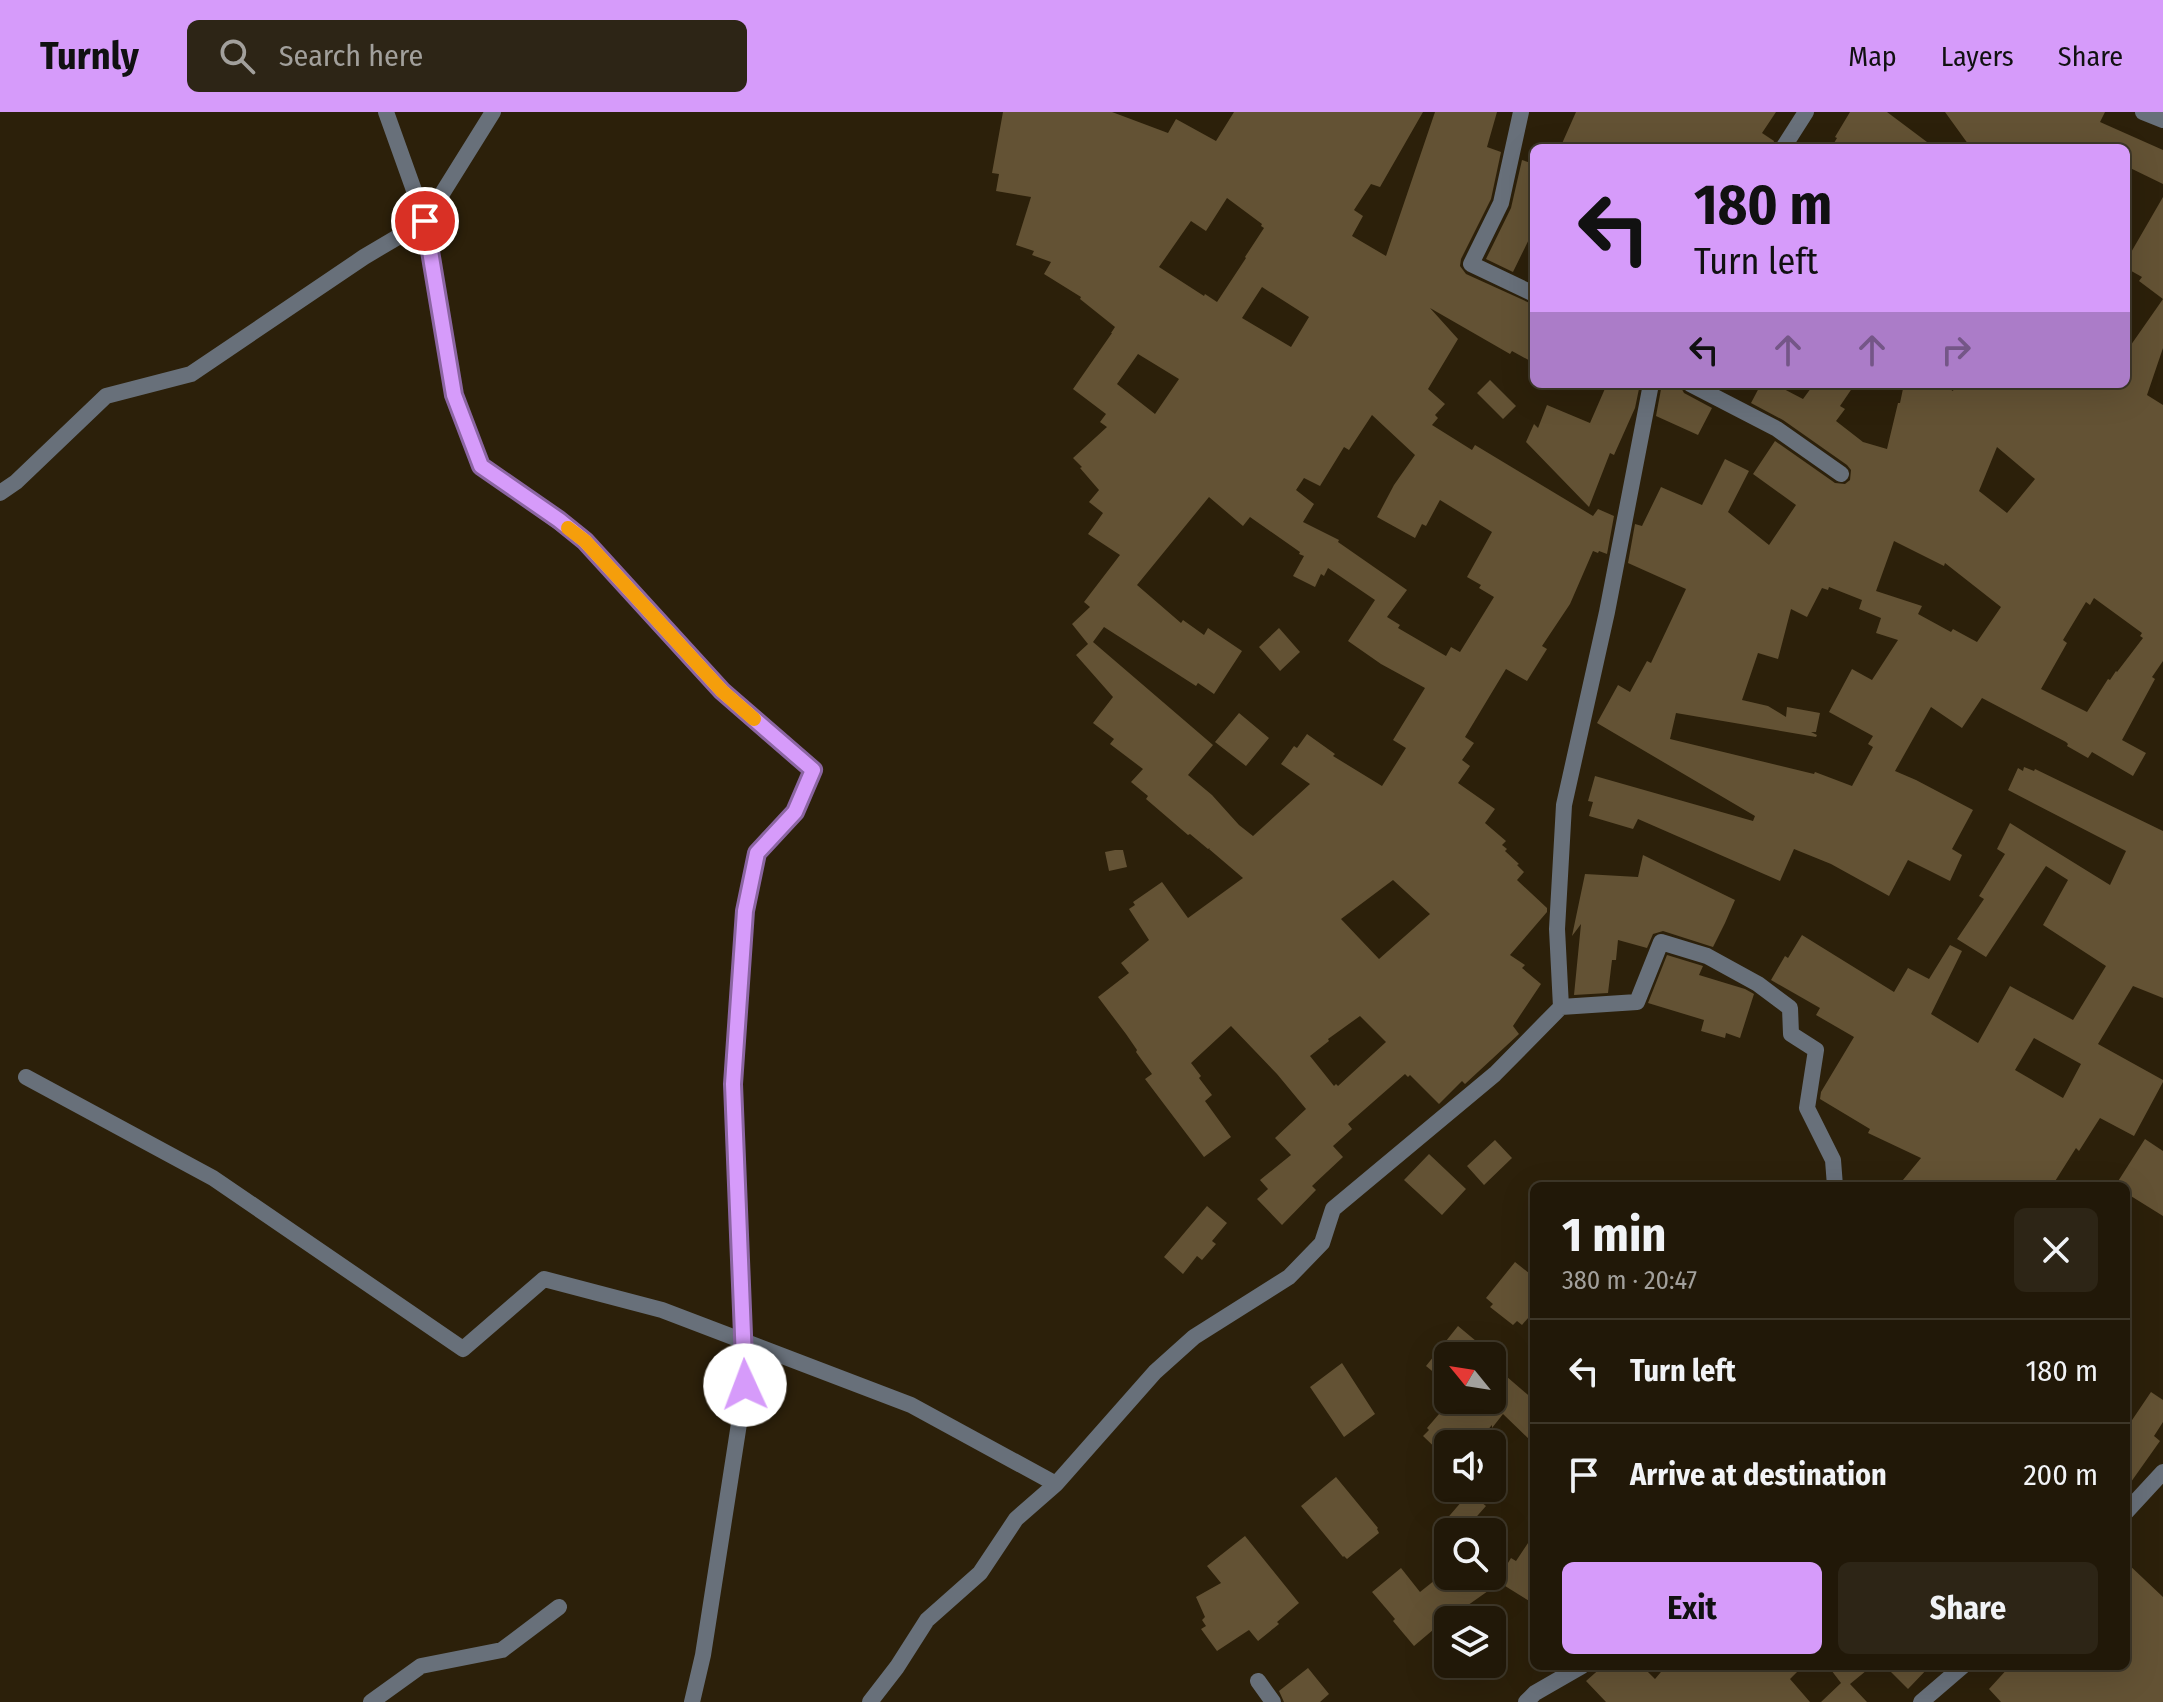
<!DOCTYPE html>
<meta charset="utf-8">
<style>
body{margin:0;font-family:"Fira Sans Condensed",sans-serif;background:#2d2516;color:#f1f3f6;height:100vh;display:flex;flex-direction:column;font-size:30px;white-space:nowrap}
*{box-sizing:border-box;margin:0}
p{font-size:26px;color:#a2a09c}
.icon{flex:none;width:44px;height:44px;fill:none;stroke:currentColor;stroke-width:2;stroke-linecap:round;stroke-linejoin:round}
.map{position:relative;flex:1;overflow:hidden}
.side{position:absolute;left:1530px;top:1070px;width:600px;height:488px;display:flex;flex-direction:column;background:#211808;border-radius:12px;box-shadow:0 8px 32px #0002,0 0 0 2px #3e3729}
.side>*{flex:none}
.guide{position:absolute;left:1530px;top:32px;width:600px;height:244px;border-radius:12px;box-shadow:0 8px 32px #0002,0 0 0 2px #3e3729;background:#d69bfa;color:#111;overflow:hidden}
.needle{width:52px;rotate:300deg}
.tools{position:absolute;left:1434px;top:1230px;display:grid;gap:16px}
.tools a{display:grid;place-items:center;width:72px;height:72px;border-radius:12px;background:#211808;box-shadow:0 8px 32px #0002,0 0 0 2px #3e3729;font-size:40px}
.pin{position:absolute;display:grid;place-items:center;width:68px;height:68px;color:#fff;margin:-34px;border:4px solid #fff;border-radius:50%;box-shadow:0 2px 8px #0007}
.me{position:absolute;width:88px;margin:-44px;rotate:358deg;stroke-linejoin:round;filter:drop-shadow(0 0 6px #0008)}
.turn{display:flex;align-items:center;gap:28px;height:168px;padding:0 32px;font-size:36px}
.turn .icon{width:104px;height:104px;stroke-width:2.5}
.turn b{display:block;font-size:56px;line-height:68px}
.lanes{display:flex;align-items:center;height:76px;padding:0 32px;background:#0003;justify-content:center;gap:40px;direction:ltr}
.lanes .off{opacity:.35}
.round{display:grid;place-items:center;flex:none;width:84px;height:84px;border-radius:12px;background:#2d2516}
.overview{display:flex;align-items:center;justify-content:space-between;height:136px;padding:0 32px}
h1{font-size:48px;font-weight:700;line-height:60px}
.primary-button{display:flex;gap:16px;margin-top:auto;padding:16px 32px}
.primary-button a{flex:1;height:92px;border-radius:12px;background:#d69bfa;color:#111;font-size:32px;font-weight:700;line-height:92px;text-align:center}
.primary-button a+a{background:#2d2516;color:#f1f3f6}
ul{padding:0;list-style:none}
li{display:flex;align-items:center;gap:24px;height:104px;padding:0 32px;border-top:2px solid #3e3729}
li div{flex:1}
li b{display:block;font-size:30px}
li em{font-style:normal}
header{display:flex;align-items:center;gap:48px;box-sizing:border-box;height:112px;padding:0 40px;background:#d69bfa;color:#111}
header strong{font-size:38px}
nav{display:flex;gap:44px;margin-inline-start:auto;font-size:28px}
.search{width:560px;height:72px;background:#2d2516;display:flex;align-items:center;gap:20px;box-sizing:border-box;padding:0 28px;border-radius:12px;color:#a2a09c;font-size:30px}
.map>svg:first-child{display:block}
.building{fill:#635234;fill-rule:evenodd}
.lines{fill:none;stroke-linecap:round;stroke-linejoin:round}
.minor{stroke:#68707a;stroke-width:16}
.route-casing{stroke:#8b65a2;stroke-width:20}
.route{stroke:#d69bfa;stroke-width:14}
.slow{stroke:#f59e0b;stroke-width:14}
</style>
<header>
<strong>Turnly</strong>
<div class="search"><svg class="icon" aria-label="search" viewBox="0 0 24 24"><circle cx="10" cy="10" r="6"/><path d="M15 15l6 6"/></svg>Search here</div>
<nav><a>Map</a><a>Layers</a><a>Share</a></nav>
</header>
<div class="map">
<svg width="2163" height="1590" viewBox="0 0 2163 1590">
<rect width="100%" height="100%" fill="#2c200a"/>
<path class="building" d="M1003 0H1112L1168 21 1176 7 1216 29 1234 0H1423L1380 75 1371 72 1354 98 1363 104 1352 124 1386 144 1435 0H1497L1487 35 1501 40 1491 87 1461 147 1460 154 1466 162 1534 193V251L1512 239 1510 242 1430 196 1458 227 1428 277 1445 292 1435 303 1438 306 1432 313 1472 338 1475 333 1593 404 1598 397 1614 404 1607 442 1599 439 1598 441 1593 439 1570 492 1542 534 1547 537 1527 569 1506 557 1465 625 1474 631 1462 648 1470 654 1458 671 1495 697 1485 711 1506 729 1502 733 1507 737 1505 739 1519 752 1517 753 1524 760 1517 768 1547 796V800L1510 843 1525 853 1522 856 1541 872 1513 914 1519 922 1465 972 1462 969 1439 992 1410 963 1408 965 1405 962 1348 1012 1352 1017 1333 1034 1343 1045 1312 1074 1316 1078 1282 1113 1257 1087 1268 1077 1260 1068 1291 1043 1275 1026 1306 997 1277 962 1231 914 1191 951 1201 964 1199 966 1212 983 1205 989 1231 1025 1204 1045 1145 967 1152 962 1136 940 1137 938 1126 922 1098 885 1129 861 1121 851 1149 828 1129 797 1135 793 1133 790 1162 770 1188 806 1243 766 1209 737 1210 736 1208 737 1190 722 1188 723 1146 687 1148 684 1131 670 1143 657 1110 632 1114 627 1093 611 1113 585 1076 543 1088 532 1072 512 1090 495 1084 490 1120 443 1088 422 1103 401 1089 390 1099 378 1080 356 1082 355 1073 346 1107 315 1100 310 1106 302 1073 277 1112 221H1111L1115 215 1080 187 1081 185 1044 162 1051 150 1032 143 1034 139 1016 133 1031 85 996 79 999 62 992 61ZM1227 86 1262 112 1261 114 1264 116 1245 145 1246 146 1217 190 1205 182 1204 184 1159 155 1191 109 1206 119ZM1262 175 1309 205 1291 235 1242 206ZM1138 242 1179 267 1155 302 1117 272ZM1372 303 1415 343 1394 373 1377 405 1415 426 1422 412 1426 414 1440 388 1492 420 1467 465 1481 473 1479 476 1494 485 1460 540 1451 535 1446 544 1398 516 1400 513 1387 505 1407 478 1338 430 1339 428 1303 410 1314 392 1296 378 1304 366 1320 374 1344 335 1349 338ZM1209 385 1243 414 1250 405 1300 440 1299 442 1304 444 1293 464 1315 475 1321 462 1324 464 1328 456 1375 488 1348 529 1381 552 1425 576 1393 628 1406 636 1382 674 1333 644 1335 642 1307 622 1297 636 1294 634 1281 652 1310 672 1253 724 1239 713 1212 683 1188 663 1213 633 1093 530 1104 515 1196 574 1198 571 1214 582 1242 539 1208 516 1204 523 1183 508 1181 511 1137 473ZM1393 768 1430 802 1379 847 1341 807ZM1360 904 1386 930 1338 974 1336 972 1334 974 1310 944 1329 929 1328 927Z
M1576 0H1776L1762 21 1774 29 1772 36H1560Z
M1850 0H1887L1935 36H1831L1837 26 1835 25Z
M1945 0H2105L2100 10 2163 38V72L2126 54V36H1971Z
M1522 48 1534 52V117L1513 160 1486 147 1511 96Z
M2163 85V187L2139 169 2142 165 2126 156V149Z
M2163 187V236L2147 283 2163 293V549L2152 565 2155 567 2122 628 2146 641 2133 664 2092 640 2088 646 2067 634 2068 632 2066 630 1982 586 1962 616 1931 595 1895 659 1916 668 1973 698 1952 737 1962 743 1950 769 1908 748 1889 784 1831 752 1794 737 1780 769 1638 707 1633 717 1589 704 1593 690 1588 689 1595 664 1753 709 1755 704 1597 611 1618 573 1630 580 1647 549 1651 551 1686 477 1628 451 1635 412 1642 414 1661 375 1702 393 1725 347 1749 359 1728 400 1769 433 1796 393 1753 362 1775 329 1835 371 1845 372 1850 368 1851 358 1847 353 1783 308 1751 291 1761 272H1774L1803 287 1814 272H1855L1840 294 1845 297 1836 309 1863 330 1887 337 1898 291H1900L1904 272H1941L1953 279 1955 272H2126V240ZM1997 335 2035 367 2007 401 1979 379ZM1894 429 1944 454 1945 451 2001 495 1977 530 1953 517 1951 520 1918 502 1922 494 1876 479ZM1829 475 1862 488 1859 497 1881 506 1876 521 1898 528 1872 568 1852 557 1829 600 1873 624 1868 632 1873 635 1852 674 1815 660 1814 662 1670 627 1676 601 1816 625 1817 623 1811 620H1816L1820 601 1787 595 1786 605 1768 594 1742 588 1758 541 1778 547 1791 497 1807 505 1822 476 1828 478ZM2094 486 2142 521 2140 524 2143 526 2117 560 2116 559 2110 568 2108 567 2087 600 2041 577 2067 531 2063 528 2086 490 2090 493Z
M1490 268 1516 294 1503 307 1477 281Z
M1607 272H1640L1635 296 1614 343 1610 341 1589 395 1526 330 1534 312 1538 316 1547 293 1590 311Z
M1662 272H1679L1684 281 1712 296 1698 323 1656 304Z
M1279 516 1300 540 1280 559 1259 535Z
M1239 601 1269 626 1246 654 1215 630Z
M2024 655 2034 659 2035 657 2163 719V886L2133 874 2098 932 2163 968V970L2134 1024 2100 1006 2079 1039 2076 1036 2052 1074H1898L1921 1046 1868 1021 1870 1017 1820 987 1821 980 1854 925 1816 903 1820 896 1771 868 1785 844 1788 846 1802 823 1894 880 1908 856 1929 867 1950 833 1962 839 1931 902 1978 931 2010 874 2073 908 2106 854 2043 813 2068 768 2046 754 1986 845 1957 827 1984 787 1979 784 2005 742 1997 737 2010 711 2110 773 2126 739 2008 678 2018 656 2023 659ZM2034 926 2081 952 2063 986 2015 958Z
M1115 738H1123L1127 755 1109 759 1105 740Z
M1643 743 1735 788 1725 811 1713 835 1663 819 1653 822 1647 836 1618 828 1616 848H1612L1608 881 1574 883 1581 812 1572 824 1585 762 1638 765Z
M1667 843 1703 854 1699 863 1745 877 1754 882 1740 926 1726 921 1725 926 1701 919 1704 908 1648 891Z
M2145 1027 2163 1039V1104L2126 1081V1074H2115Z
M1495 1028 1512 1046 1484 1073 1467 1054Z
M1429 1042 1466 1077 1442 1103 1404 1068Z
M1207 1094 1227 1111 1212 1129 1216 1132 1202 1148 1197 1144 1183 1162 1164 1145Z
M1515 1150 1534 1165V1199L1522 1213 1517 1209 1513 1213 1490 1195 1493 1192 1486 1186Z
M1458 1214 1494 1244H1448V1272L1426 1254Z
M1342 1251 1375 1302 1344 1325 1310 1275Z
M1492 1252 1534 1288V1332L1503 1302 1492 1316V1313L1475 1332H1448V1348L1423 1324 1429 1318 1427 1316 1451 1288H1492Z
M2151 1280 2163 1288V1310L2154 1324 2160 1329 2126 1377V1317Z
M1336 1365 1378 1416 1377 1417 1379 1421 1347 1447 1344 1444 1343 1445 1301 1394Z
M1469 1381 1486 1394 1463 1420H1455L1444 1410Z
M1534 1422V1492L1497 1469 1511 1446 1516 1449Z
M1245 1424 1299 1491 1277 1510 1279 1512 1258 1529 1249 1518 1217 1539 1201 1517 1206 1514 1202 1508 1205 1505 1196 1485 1221 1471 1207 1454Z
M2126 1450 2163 1485V1590H2001L1989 1577 2010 1554H2126Z
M1401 1456 1420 1480 1440 1464H1477L1488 1479 1454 1503 1453 1501 1414 1534 1393 1509 1395 1507 1372 1480Z
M1603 1554H1642L1655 1567 1666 1554H1803L1790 1567 1810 1590H1606L1586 1569Z
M1828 1554H1872L1850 1572 1867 1590H1821L1841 1571Z
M1885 1554H1930L1908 1577Z
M1308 1556 1329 1582 1320 1590H1284L1279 1579Z"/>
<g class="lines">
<path class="minor" d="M493 0 425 109 454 283 481 354 585 429 722 579 813 658 795 700 757 741 745 799 733 972 745 1273 703 1543 692 1590
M1521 0 1501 91 1471 152 1534 182
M2143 0 2163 8
M1783 36 1806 0
M1651 272 1607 500 1564 693 1557 817 1561 895 1637 890 1661 830 1707 844 1758 872 1790 896 1791 922 1816 938 1807 996 1833 1048 1835 1074
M1690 272 1777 317 1841 362
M0 381 16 370 106 284 191 262 364 145 425 109 386 0
M26 965 213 1066 463 1237 544 1167 662 1198 911 1293 1056 1372 1155 1260 1194 1225 1289 1165 1322 1131 1333 1097 1495 962 1561 895
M2126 1400 2163 1360
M1258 1569 1273 1590
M371 1590 421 1554 502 1538 559 1495
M870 1590 897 1555 927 1508 980 1461 1016 1407 1056 1372
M1526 1590 1535 1581 1582 1554
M1921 1590 1963 1554"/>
</g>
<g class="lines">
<g class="route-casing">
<path id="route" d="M425 109 454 283 481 354 559 408 585 429 722 579 813 658 795 700 757 741 745 799 733 972 745 1273"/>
</g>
<use href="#route" class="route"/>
<path class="slow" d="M568 416 585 429 722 579 754 607"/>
</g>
</svg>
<div class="tools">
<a><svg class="needle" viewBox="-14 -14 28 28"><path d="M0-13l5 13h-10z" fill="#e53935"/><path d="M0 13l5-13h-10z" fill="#a2a09c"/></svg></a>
<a><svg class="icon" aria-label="sound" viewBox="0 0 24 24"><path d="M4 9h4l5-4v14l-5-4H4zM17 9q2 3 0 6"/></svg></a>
<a><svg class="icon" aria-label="search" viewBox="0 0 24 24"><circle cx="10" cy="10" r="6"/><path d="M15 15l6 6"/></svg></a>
<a><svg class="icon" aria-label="layers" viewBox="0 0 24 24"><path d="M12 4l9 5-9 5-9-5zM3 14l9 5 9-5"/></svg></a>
</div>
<div class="pin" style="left:425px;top:109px;background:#d93025"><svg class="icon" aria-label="arrive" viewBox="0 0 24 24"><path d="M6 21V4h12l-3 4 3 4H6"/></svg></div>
<svg class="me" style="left:745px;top:1273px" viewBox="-20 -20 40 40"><circle r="19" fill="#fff"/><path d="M0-13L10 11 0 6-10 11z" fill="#d69bfa"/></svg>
<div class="guide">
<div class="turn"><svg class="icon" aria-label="left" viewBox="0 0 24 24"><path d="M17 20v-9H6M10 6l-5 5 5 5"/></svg><div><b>180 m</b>Turn left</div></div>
<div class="lanes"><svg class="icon" aria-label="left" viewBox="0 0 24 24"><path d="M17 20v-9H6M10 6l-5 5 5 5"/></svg><svg class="icon off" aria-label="ahead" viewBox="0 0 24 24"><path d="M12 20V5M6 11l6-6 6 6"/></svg><svg class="icon off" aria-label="ahead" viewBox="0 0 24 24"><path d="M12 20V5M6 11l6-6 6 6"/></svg><svg class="icon off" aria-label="right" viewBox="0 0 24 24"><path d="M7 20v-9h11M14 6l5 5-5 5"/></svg></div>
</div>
<section class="side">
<div class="overview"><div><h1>1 min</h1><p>380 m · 20:47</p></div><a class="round"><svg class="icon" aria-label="close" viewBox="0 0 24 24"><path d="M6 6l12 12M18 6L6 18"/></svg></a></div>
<ul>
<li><svg class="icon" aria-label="left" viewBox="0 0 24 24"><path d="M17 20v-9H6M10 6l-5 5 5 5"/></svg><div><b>Turn left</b></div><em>180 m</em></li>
<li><svg class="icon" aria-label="arrive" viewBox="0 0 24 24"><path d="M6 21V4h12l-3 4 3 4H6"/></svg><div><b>Arrive at destination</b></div><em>200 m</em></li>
</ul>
<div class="primary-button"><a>Exit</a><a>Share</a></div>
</section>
</div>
